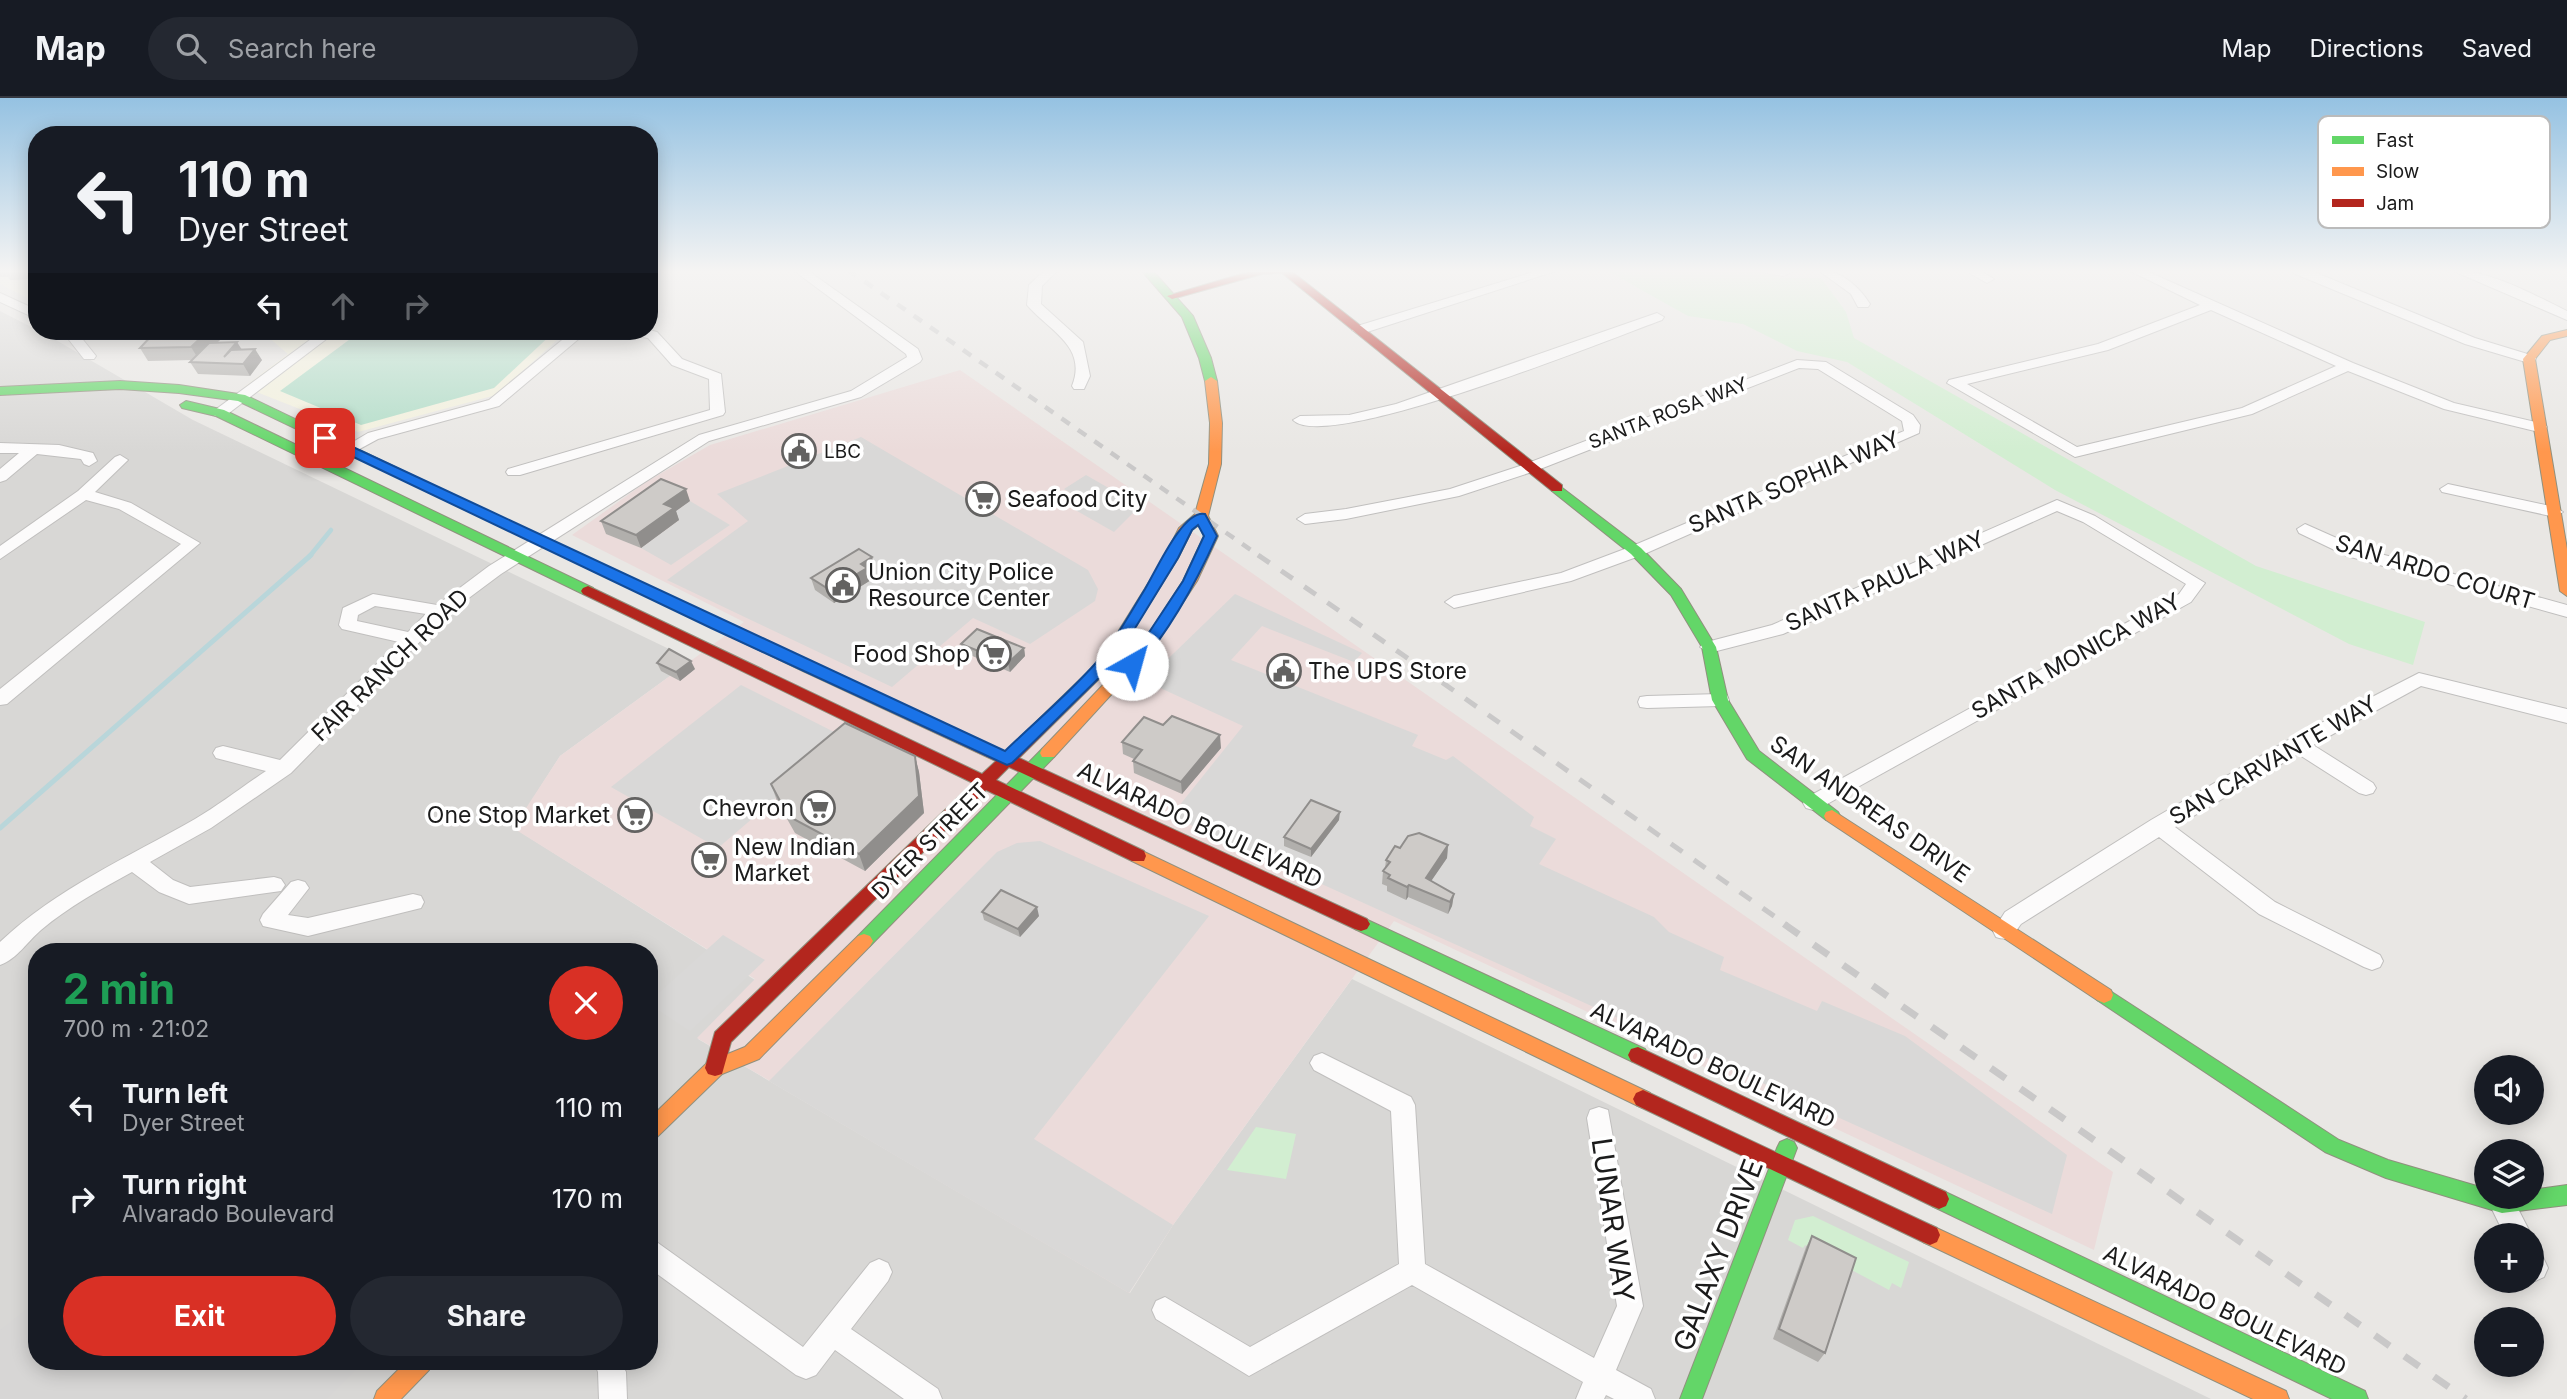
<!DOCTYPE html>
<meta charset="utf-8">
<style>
body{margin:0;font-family:Inter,sans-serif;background:#242831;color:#f1f3f6;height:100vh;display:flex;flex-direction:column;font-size:26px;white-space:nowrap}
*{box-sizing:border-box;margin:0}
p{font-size:23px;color:#9ea1a6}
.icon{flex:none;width:38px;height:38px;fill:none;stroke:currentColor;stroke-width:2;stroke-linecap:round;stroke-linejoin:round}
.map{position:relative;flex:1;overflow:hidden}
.drawer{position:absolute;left:28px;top:845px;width:630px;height:427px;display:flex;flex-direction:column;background:#171b24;border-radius:28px;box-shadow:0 4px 18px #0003}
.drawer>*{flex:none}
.hud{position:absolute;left:28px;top:28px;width:630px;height:214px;border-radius:28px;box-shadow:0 4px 18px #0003;background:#171b24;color:#f1f3f6;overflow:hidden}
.tools{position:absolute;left:2474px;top:957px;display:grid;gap:14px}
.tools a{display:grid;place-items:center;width:70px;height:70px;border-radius:50%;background:#171b24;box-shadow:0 4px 18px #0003;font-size:35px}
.pin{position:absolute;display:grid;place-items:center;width:60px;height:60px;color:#fff;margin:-30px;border-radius:14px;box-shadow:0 4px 10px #0006}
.me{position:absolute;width:77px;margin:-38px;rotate:38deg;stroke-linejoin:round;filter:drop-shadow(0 0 5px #0008)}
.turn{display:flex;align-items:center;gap:24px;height:147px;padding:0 35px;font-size:32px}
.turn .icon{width:91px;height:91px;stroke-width:2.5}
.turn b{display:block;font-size:49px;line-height:60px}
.lanes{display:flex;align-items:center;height:66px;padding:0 35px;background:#0003;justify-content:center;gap:35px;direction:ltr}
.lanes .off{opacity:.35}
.round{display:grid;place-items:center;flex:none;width:74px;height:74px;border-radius:37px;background:#242831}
.overview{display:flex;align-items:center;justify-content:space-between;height:119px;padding:0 35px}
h1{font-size:42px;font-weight:700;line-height:52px;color:#1e9e55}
.cta{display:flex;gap:14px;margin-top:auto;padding:14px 35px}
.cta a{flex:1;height:80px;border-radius:42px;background:#d93025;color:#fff;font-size:28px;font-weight:700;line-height:80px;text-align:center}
.cta a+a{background:#242831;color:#f1f3f6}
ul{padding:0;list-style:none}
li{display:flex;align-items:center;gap:21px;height:91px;padding:0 35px}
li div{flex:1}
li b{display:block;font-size:26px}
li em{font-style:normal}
header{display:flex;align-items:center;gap:42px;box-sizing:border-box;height:98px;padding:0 35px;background:#171b24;border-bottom:2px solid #363941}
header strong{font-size:33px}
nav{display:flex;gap:38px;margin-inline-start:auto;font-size:24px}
.search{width:490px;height:63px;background:#242831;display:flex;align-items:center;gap:18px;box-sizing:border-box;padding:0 24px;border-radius:38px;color:#9ea1a6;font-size:26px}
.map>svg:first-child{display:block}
.residential{fill:#d8d7d5;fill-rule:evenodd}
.commercial{fill:#ebdbda}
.education{fill:#f3f1de}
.religious{fill:#d7d6d5}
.park{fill:#d2eed1}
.pitch{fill:#b2ddc8}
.parking{fill:#d9d8d7}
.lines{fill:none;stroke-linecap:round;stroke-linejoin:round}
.stream-far1{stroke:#b9d6da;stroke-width:4.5}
.stream{stroke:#b9d6da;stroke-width:5}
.street-casing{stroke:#c0bfbe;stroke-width:2}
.fast-casing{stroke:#90907e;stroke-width:2}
.slow-casing{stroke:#90907e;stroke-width:2}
.jam-casing{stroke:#90907e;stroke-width:2}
.street{fill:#fcfbfb;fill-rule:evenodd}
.fast{fill:#63d668;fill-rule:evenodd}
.slow{fill:#ff974d;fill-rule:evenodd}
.jam{fill:#b3261e;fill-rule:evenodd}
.rail-far2{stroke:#c9c8c8;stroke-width:4.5;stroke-dasharray:10 10;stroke-linecap:butt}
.rail-far1{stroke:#c9c8c8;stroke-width:5;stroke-dasharray:14 14;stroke-linecap:butt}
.rail{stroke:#c9c8c8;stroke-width:7;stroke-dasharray:18 18;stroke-linecap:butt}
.wall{fill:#b1afac}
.shaded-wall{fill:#908e8c}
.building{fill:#cecbc8;stroke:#908e8c;stroke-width:2}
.route{fill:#1a73e8;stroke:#114b97;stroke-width:2}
.labels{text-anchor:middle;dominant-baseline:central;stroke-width:7;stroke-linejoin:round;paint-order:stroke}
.far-street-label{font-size:19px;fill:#1b1b1b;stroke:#fff}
.far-poi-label{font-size:19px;fill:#1b1b1b;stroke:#fff;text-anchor:start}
.street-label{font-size:23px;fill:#1b1b1b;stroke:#fff}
.poi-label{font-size:23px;fill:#1b1b1b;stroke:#fff;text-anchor:start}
.near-street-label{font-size:28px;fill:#1b1b1b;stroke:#fff}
.key{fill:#fff;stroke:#bbb;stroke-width:2}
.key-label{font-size:19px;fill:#1b1b1b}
</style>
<header>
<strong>Map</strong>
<div class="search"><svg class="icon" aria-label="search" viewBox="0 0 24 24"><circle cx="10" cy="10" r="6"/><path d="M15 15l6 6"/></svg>Search here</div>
<nav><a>Map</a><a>Directions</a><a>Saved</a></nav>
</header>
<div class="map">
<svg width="2567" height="1301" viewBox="0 0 2567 1301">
<rect width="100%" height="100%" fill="#e9e7e4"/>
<path class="residential" d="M0 213 49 238 193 322 692 562 560 658 514 730 755 882 698 941 1130 1195 1173 1127 1352 881 2211 1301H0ZM37 854H649V1264H37Z"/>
<path class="commercial" d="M960 272 2113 1074 2094 1152 1394 823 1173 1127 1129 1195 697 940 755 881 513 730 560 658 744 524 572 437 646 384 710 347Z"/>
<path class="education" d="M0 172H37V205L0 186Z
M261 233H567L496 297 358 334 244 289 288 256Z"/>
<path class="religious" d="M37 1203V1264H350L358 1270 327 1301H0V1232Z"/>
<path class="park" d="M1606 172H1766L1781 180H1821L1846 214 1854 240 2256 468 2425 524 2413 567 2349 546 2055 392 1847 264 1797 253 1743 226 1688 218Z
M1256 1029 1296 1036 1286 1081 1227 1072Z
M1813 1118 1909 1164 1901 1190 1892 1185 1889 1192 1805 1147 1803 1150 1788 1142 1795 1122Z"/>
<path class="pitch" d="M361 233H555L494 290 361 327 280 293Z"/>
<path class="parking" d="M861 339 1088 472 1098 491 1095 503 1030 546 973 520 892 589 667 482 748 423 717 396Z
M1086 377 1140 408 1114 434 1070 409 1081 401 1064 391Z
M690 403 730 427 671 467 641 450 678 423 669 418Z
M1235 496 1362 555 1354 564 1262 528 1231 562 1418 637 1412 648 1446 662 1453 658 1534 719 1530 728 1556 741 1539 766 1654 819 1669 834 1724 859 1720 872 1817 913 1822 903 1905 938 2067 1057 2052 1116 1171 718 1243 628 1145 583Z
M741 587 846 640 718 750 611 689Z
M1040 743 1209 818 1034 1041 1173 1127 1129 1195 769 983 997 754 1017 745Z
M723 837 765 862 690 933 649 906V904Z"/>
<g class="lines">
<path class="stream-far1" d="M309 459 331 432"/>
<path class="stream" d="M0 730 311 457"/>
<g class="street-casing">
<path id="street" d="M793 172H807L918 251 922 261 920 264 861 299 709 343 501 476 446 517 291 675 211 730 150 764 173 782 190 789 274 779 281 781 285 787 281 793 189 806 159 794 132 774C101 791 68 809 41 832 28 843 17 861 0 867V844C57 790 127 760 195 721 219 707 242 689 266 673L216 660 213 655 216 650 223 648 280 662 399 544 342 531 339 527 343 510 373 496 437 507 489 468 699 337 851 293 907 259 906 256ZM375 508 426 516 408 534 357 523 358 517Z
M1045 172H1058L1042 188 1041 206 1083 244 1090 278 1084 291H1074L1072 288C1088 248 1048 232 1027 207L1029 187Z
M1540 172H1559L1364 235 1359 236 1352 232 1354 229Z
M1765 172H1797L1783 178 1766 175Z
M1818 172C1840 172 1858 187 1870 206L1868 209H1858L1851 196Z
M1964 172H1979L1994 181 1987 185Z
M2128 172H2144L2353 265 2454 305 2544 326 2547 329 2539 334 2444 311 2348 273 2252 316 2075 359 1947 285 1949 282 2098 246 2200 207ZM2211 212 2336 268 2242 310 2077 349 1967 286 2108 252Z
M2292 172H2309L2475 240 2534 258 2536 261 2529 265 2465 246 2293 175Z
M2451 172C2490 172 2532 196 2567 213V222Z
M0 195 37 212V221L0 204Z
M1657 215 1664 219 1662 222C1610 241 1327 356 1293 322L1300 318 1349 317 1396 306Z
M649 232 657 234 682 261 721 276 725 314 723 317 520 377H508L506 374 508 371 710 312 709 281 672 267 648 240 624 236 622 233Z
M62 233H76L96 258 94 261H84Z
M322 233H337L225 318H215L213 315 215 312Z
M573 233H588L499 308 378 341 354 354H344L341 351 368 335 489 302Z
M1797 262 1826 264 1913 317 1920 327 1919 335 1642 457 1571 483 1454 510 1445 504 1454 498 1561 475 1630 449 1904 333 1902 323 1818 271 1799 270 1535 373 1459 398 1346 421 1305 426 1297 421 1305 416 1346 411 1450 391 1523 367Z
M0 345 59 347 93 355 97 363 89 368 84 366 81 361 37 356 6 382 0 384V371L19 355H0Z
M120 357 128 362 95 394 131 405 200 445 7 606 0 607V591L181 446 119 411 86 402 0 461V448L78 393 115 359Z
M2448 386 2555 409 2563 414 2555 419 2442 394 2440 391Z
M2057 402 2095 418 2205 485 2191 504 1820 710 1813 712 1806 710 1803 705 1806 700 2179 496 2186 486 2083 424 2057 413 1783 536 1709 555 1700 549 1703 545 1772 527Z
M2305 426 2359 450 2567 507V519L2347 458 2299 435 2297 431Z
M2419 575 2567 611V625L2421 588 2313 647 2373 685 2376 690 2373 695 2366 697 2359 695 2298 656 2175 729 2275 804 2380 857 2383 863 2380 869 2372 872 2364 869 2259 816 2159 739 2021 826C2013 837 2010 844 1996 839L1993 833 2005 814 2151 722 2290 641Z
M1720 596 1727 597 1729 602 1727 607 1720 608 1647 610 1640 609 1638 604 1640 599 1647 598Z
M298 782 305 784 309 790 288 817 308 820 413 796 421 798 424 804 421 810 413 812 308 838 263 828 260 822 263 816 291 784Z
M1322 955 1411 999 1415 1007 1425 1166 1594 1260 1617 1208 1587 1020 1590 1012 1599 1009 1608 1012 1643 1208 1616 1272 1651 1291 1655 1301H1614L1606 1297 1604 1301H1576L1583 1284 1412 1187 1249 1278 1156 1221 1152 1212 1156 1203 1165 1199 1250 1249 1399 1166 1391 1013 1314 972 1310 965 1314 958Z
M2492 1099H2512L2532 1138H2505L2489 1105Z
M649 1142 658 1145 803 1249 870 1165 879 1161 888 1165 892 1174 888 1183 851 1231 938 1291 942 1301H904L835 1252 816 1277 806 1281 796 1277 649 1170Z
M2532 1152 2541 1155 2548 1170 2544 1179 2535 1183 2532 1182Z
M594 1264H621L626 1274 627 1301H599L598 1274Z"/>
</g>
<g class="fast-casing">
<path id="fast" d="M1141 172H1152L1193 218 1211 260 1217 283 1215 286 1211 287 1205 283 1199 260 1182 219Z
M120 283 179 287 245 297 570 453 563 457 558 456 238 303 179 295 120 291 0 297V289Z
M186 303 224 312 593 490 595 493 593 496H583L216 318 182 310 180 307Z
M1557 386 1641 450 1681 491 1716 549 1728 602 1759 653 1838 714 1840 718 1838 722H1826L1747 661 1712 602 1702 549 1671 497 1631 456 1552 393 1551 390Z
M1048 649 1054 651 1056 655 1054 659 870 848 864 850 858 848 855 843 858 838 1042 651Z
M1361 819 1645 951 1648 957 1645 963 1638 965 1631 963 1355 831 1352 826 1355 821Z
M2104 889 2339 1042 2388 1062 2487 1091V1099H2532V1092L2567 1087V1107L2502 1115 2386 1080 2325 1054 2097 902 2095 897 2097 892Z
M1787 1041 1794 1044 1797 1050 1702 1301H1680L1777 1050 1780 1044Z
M1939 1091 2365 1293 2368 1301H2332L1932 1108 1929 1101 1932 1094Z"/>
</g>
<g class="slow-casing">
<path id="slow" d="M2567 232V238L2550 242 2535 261 2567 451V498L2560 493 2523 261 2542 238Z
M1211 279 1217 283 1222 325 1221 366 1208 418 1218 438 1197 483 1152 552 1054 659H1042L1040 655 1042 651 1142 546 1183 483 1204 438 1199 427 1192 432 1178 460 1125 545H1115L1113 542 1164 460 1179 430 1195 416 1209 366 1210 325 1205 283Z
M563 449 813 565 815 569 808 574 803 573 558 456 556 453 558 450Z
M1832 712 2111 892 2113 897 2111 902 2104 905 2097 902 1826 722 1824 718 1826 714Z
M1138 751 1650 995 1653 1001 1650 1007 1643 1010 1636 1007 1132 763 1130 758 1132 753Z
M864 836 870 838 873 843 870 848 759 961 722 976 656 1040 649 1043V1021L708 964 745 949 858 838Z
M1930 1127 2286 1293 2289 1301H2253L1923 1144 1920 1137 1923 1130Z
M406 1264H432L429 1272 401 1301H374L377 1293Z"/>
</g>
<g class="jam-casing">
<path id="jam" d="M1255 172H1290L1562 387V393H1552L1282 175 1262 176 1172 201 1167 198Z
M588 488 982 676 996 663 803 573 801 569 808 564 813 565 1005 654 1094 568 1115 539H1125L1127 542 1104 576 1019 660 1367 821 1370 826 1367 831 1361 833 1355 831 1009 669 996 682 1144 753 1146 758 1144 763H1132L986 692 731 944 722 976 715 978 708 976 705 970 715 934 973 685 583 496 581 493 583 490Z
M1638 949 1946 1094 1949 1101 1946 1108 1939 1111 1932 1108 1631 963 1628 957 1631 951Z
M1643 992 1937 1130 1940 1137 1937 1144 1930 1147 1923 1144 1636 1007 1633 1001 1636 995Z"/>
</g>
<use href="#street" class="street"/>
<use href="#fast" class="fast"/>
<use href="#slow" class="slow"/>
<use href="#jam" class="jam"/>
<path class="rail-far2" d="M848 172 1261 459"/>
<path class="rail-far1" d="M1258 457C1436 578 1610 704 1787 827"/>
<path class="rail" d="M1784 826 2466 1301"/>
</g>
<path class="wall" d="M0 172H37V181L10 182 8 179H0Z
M141 233H221L224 238 217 245 242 251 262 262 250 278 198 276 190 264 192 262 148 263 140 250 151 238 144 239Z
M690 403 676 413 679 422 641 450 606 436 601 423Z
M872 459 875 472 869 476 871 482 834 505 815 492 811 480Z
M961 546 1024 550 1025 558 1010 574 963 554Z
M657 565 695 571 680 583 661 573Z
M1122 644 1221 650 1182 696 1134 675 1133 663 1134 661 1123 656Z
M915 658 919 674 924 715 865 773 795 735 777 703 771 686Z
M1339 722 1311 759 1284 748V739Z
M1448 747 1447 760 1431 783 1454 796 1452 808 1448 816 1408 799 1406 802 1387 793V788L1382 786 1383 773 1385 770 1386 762 1400 750Z
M982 814 1039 818 1020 839 984 822Z
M1812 1138 1825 1255 1818 1264 1773 1241 1806 1149Z"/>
<path class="shaded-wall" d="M208 233H221L224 238 199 262 191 249Z
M237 244 244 255 224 259Z
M255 251 262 262 250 278 243 266Z
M686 391 690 403 676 413 679 422 641 450 636 437 664 406Z
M872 459 875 472 869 476 871 482 834 505 830 492 861 466Z
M1024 550 1025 558 1010 574 1008 565Z
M691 563 695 571 680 583 676 574Z
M1220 637 1221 650 1182 696 1181 684Z
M915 658 919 674 924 715 865 773 859 756Z
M1340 714 1339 722 1311 759V751Z
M1448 747 1447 760 1425 792 1426 780Z
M1409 787 1408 799 1406 802 1407 789Z
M1454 796 1452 808 1448 816 1450 804Z
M1037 809 1039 818 1020 839 1018 831Z"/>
<path class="building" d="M156 233H208L191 249 140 250Z
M237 244 224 259 231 252 255 251 243 266 190 264 209 245Z
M661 381 686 391 664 406 674 410 636 437 601 423Z
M859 451 872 459 861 466 867 470 830 492 811 480Z
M977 531 1024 550 1008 565 961 546Z
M669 551 691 563 676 574 657 565Z
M1172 618 1220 637 1181 684 1133 663 1142 652 1122 644 1144 619 1163 627Z
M845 625 915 658 919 698 859 756 788 718 771 686Z
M1311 702 1340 714 1311 751 1284 739Z
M1419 735 1448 747 1426 780 1454 796 1450 804 1409 787 1407 789 1388 780 1390 777 1383 773 1390 764 1386 762 1395 748 1400 750 1408 738Z
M1001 792 1037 809 1018 831 982 814Z
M1812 1138 1856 1160 1825 1255 1779 1231Z"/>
<linearGradient id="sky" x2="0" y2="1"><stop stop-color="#95c2e2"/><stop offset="0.49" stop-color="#f5f4f3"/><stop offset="1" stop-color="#f5f4f3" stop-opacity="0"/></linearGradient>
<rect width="2567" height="354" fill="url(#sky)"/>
<path class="route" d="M325 336 1005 653C1034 625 1066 598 1094 567 1114 545 1129 517 1145 491 1156 473 1183 411 1205 416L1217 438C1196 485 1171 531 1137 570H1127L1125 566 1142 545 1183 483 1204 438 1198 427 1192 432 1178 460 1118 558 1104 575 1012 665 1007 667 711 530 320 343V337Z"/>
<defs>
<g id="civic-ring" transform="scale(1.75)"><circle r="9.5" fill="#fff" stroke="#636261" stroke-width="1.5"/><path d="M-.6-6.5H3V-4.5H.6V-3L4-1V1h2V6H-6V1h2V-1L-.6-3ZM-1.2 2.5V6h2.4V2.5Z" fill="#636261"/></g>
<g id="supermarket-ring" transform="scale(1.75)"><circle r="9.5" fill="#fff" stroke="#636261" stroke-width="1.5"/><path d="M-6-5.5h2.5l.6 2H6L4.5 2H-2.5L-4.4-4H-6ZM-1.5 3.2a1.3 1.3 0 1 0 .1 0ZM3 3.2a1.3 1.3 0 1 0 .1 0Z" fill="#636261"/></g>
</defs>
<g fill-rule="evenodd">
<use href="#civic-ring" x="799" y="353"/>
<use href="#supermarket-ring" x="983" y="401"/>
<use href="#civic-ring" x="843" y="487"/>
<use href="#supermarket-ring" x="994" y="556"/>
<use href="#civic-ring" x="1284" y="573"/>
<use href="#supermarket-ring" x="818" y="710"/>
<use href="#supermarket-ring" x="635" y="717"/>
<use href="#supermarket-ring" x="709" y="762"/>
</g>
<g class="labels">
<g class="far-street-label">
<text transform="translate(1668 315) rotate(-21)">SANTA ROSA WAY</text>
</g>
<g class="far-poi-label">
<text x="824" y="353">LBC</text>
</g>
<g class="street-label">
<text transform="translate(1794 384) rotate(-23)">SANTA SOPHIA WAY</text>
<text transform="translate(2435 474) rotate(17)">SAN ARDO COURT</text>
<text transform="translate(1885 483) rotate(-24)">SANTA PAULA WAY</text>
<text transform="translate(2076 558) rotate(-29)">SANTA MONICA WAY</text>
<text transform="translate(390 567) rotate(-44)">FAIR RANCH ROAD</text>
<text transform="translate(2273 662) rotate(-30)">SAN CARVANTE WAY</text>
<text transform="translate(1870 711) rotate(35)">SAN ANDREAS DRIVE</text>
<text transform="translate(1200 727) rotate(25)">ALVARADO BOULEVARD</text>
<text transform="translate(930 743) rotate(-45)">DYER STREET</text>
<text transform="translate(1713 967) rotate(25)">ALVARADO BOULEVARD</text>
<text transform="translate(2225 1212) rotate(26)">ALVARADO BOULEVARD</text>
</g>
<g class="poi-label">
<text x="1007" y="401">Seafood City</text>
<text x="868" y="474">Union City Police<tspan x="868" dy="26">Resource Center</tspan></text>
<text x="970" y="556" text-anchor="end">Food Shop</text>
<text x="1308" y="573">The UPS Store</text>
<text x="794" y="710" text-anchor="end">Chevron</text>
<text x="610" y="717" text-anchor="end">One Stop Market</text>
<text x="734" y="749">New Indian<tspan x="734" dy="26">Market</tspan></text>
</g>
<g class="near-street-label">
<text transform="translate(1613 1122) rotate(82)">LUNAR WAY</text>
<text transform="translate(1718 1157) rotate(-69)">GALAXY DRIVE</text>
</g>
</g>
<rect x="2318" y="18" width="232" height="112" rx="10" class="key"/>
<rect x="2332" y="38" width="32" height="8" fill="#63d668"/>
<rect x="2332" y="69" width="32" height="9" fill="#ff974d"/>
<rect x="2332" y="101" width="32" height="8" fill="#b3261e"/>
<g class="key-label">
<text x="2376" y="49">Fast</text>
<text x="2376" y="80">Slow</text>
<text x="2376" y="112">Jam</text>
</g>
</svg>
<div class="tools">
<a><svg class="icon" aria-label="sound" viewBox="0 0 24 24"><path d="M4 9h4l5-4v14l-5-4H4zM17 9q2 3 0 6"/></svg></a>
<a><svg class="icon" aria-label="layers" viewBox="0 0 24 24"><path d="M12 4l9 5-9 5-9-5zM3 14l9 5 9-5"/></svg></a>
<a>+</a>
<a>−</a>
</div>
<div class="pin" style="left:325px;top:340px;background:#d93025"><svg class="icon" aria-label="arrive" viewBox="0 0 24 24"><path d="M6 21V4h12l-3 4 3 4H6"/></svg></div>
<svg class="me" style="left:1132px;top:566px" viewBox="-20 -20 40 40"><circle r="19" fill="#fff"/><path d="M0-13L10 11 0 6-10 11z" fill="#1a73e8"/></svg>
<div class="hud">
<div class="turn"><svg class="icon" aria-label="left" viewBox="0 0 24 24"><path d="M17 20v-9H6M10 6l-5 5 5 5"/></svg><div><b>110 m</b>Dyer Street</div></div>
<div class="lanes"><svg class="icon" aria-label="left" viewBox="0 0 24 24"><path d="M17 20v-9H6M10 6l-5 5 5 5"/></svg><svg class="icon off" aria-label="ahead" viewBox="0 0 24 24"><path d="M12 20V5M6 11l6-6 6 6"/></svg><svg class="icon off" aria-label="right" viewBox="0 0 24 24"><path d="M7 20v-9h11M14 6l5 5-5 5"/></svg></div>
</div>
<section class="drawer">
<div class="overview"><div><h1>2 min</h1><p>700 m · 21:02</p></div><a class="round" style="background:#d93025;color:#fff"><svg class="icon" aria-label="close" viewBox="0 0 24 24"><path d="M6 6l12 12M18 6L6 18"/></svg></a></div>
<ul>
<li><svg class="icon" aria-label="left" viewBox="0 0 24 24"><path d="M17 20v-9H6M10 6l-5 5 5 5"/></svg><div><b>Turn left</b><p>Dyer Street</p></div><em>110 m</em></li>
<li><svg class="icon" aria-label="right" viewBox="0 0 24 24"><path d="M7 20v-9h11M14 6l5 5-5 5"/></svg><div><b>Turn right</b><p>Alvarado Boulevard</p></div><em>170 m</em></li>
</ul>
<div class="cta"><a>Exit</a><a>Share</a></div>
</section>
</div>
